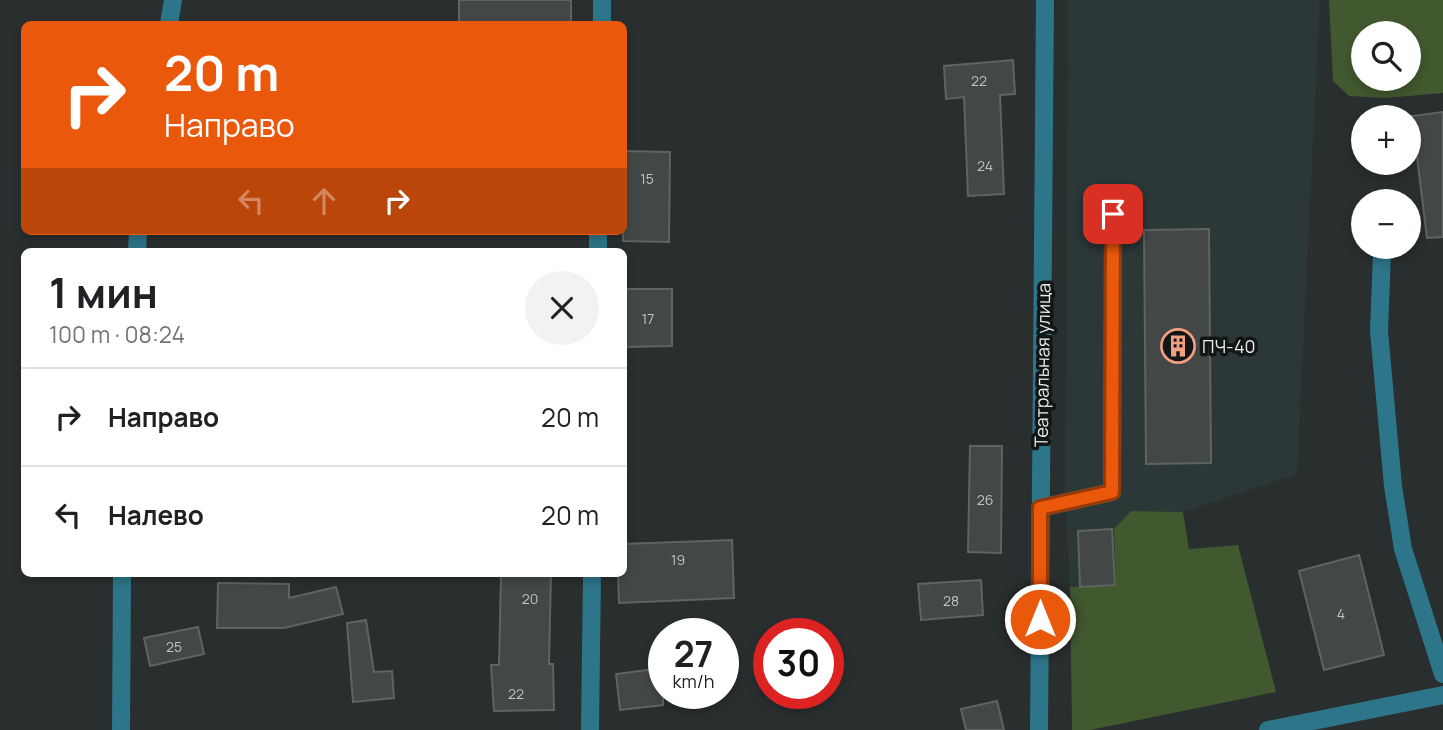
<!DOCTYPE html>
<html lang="ru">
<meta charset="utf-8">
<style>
body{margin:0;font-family:Manrope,sans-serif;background:#f2f2f2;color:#202124;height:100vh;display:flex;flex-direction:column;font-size:26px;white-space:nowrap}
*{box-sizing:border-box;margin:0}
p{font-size:23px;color:#757577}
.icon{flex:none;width:38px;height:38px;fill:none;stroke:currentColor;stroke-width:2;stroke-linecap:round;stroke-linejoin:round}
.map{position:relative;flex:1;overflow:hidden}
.drawer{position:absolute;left:21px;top:248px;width:606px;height:329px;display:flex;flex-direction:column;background:#fff;border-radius:10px;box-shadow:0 4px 10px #0003}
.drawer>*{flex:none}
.banner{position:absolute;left:21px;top:21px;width:606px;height:214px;border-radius:10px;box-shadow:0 4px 10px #0003;background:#ea580c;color:#fff;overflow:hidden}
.tools{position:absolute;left:1351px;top:21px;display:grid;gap:14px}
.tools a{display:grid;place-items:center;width:70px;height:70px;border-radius:50%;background:#fff;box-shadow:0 4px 10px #0003;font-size:35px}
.speed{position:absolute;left:648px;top:618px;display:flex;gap:14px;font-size:35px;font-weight:700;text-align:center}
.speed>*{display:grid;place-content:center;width:91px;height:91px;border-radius:50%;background:#fff;box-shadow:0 4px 10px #0003;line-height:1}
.speed small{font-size:18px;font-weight:400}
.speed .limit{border:10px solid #d22;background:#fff;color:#111}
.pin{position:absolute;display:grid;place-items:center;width:60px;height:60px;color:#fff;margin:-30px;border-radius:14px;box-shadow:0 4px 10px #0006}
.me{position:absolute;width:77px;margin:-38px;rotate:0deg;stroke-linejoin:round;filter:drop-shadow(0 0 5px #0008)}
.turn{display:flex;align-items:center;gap:24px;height:147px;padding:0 28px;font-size:32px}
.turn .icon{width:91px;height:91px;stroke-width:2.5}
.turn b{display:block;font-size:49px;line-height:60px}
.lanes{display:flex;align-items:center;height:66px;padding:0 28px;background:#0003;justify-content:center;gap:35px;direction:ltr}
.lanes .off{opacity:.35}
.round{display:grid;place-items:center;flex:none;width:74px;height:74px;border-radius:37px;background:#f2f2f2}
.summary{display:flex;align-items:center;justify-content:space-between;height:119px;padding:0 28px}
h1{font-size:42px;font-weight:700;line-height:52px}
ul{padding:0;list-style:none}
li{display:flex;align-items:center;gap:21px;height:98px;padding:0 28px;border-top:2px solid #e0e0e0}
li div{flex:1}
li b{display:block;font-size:26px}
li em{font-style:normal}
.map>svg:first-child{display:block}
.built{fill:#2b3837}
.green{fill:#42582f;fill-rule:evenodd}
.building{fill:#434846;stroke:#5f6461;stroke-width:2}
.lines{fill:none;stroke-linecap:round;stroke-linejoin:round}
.minor{stroke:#2d7589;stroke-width:18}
.route-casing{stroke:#983908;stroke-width:18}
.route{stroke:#ea580c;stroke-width:12}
.labels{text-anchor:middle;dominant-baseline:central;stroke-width:7;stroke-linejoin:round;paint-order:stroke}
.number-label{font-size:14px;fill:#c0c4c2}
.poi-label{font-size:18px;fill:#e9edec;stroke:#131616;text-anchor:start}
.street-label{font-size:18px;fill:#e9edec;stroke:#131616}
</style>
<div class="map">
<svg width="1443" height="730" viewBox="0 0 1443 730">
<rect width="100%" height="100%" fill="#292e2e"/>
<path class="built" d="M1068 0H1320L1297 474 1183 512 1131 511 1114 529 1116 586 1070 587 1065 503Z"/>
<path class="green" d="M1329 0H1443V93L1385 98 1349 96 1333 81ZM1363 33H1409V79H1363Z
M1131 511 1183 512 1189 549 1238 545 1276 692 1090 730H1072L1070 587 1116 586 1114 529Z"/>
<path class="building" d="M459 0H571V24H459Z
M1013 60 1015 94 1000 95 1004 194 968 196 964 97 946 99 944 66Z
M1443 112V237L1427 238 1412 116Z
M624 151 670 152 669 242 623 241Z
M1209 229 1211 463 1146 464 1144 230Z
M624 289H672V346L624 347Z
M970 446H1002L1001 553 968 552Z
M1112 529 1115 585 1080 587 1078 531Z
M732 540 734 598 619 603 618 574H623V544Z
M1359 555 1384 655 1324 670 1299 571Z
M501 574H551L549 664H553L554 710 494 711 491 665H499Z
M981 580 983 615 921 620 918 584Z
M218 583 289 584V598L336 587 343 614 284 628H217Z
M366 620 374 672 392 671 394 698 353 702 347 623Z
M198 627 204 654 150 666 144 638Z
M663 668V705L620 710 616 674Z
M997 701 1004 730H966L961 709Z"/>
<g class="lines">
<path class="minor" d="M169 24 173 0
M602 24V0
M137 252 138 231
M598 252V231
M1382 254 1379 331 1393 486 1403 549 1443 674
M1040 508 1112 492 1113 214
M121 730 122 574
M590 730 592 574
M1039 730 1045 0
M1268 730 1443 695"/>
</g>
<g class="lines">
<g class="route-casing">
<path id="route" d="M1040 619V508L1112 492 1113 214"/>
</g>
<use href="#route" class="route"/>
</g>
<defs>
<g id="building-ring" transform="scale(1.75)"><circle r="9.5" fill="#131616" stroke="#f2a07f" stroke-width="1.5"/><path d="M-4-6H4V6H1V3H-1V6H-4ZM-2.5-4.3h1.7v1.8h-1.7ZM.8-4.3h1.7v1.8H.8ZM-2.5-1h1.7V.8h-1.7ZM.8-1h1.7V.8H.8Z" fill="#f2a07f"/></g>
</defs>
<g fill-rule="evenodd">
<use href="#building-ring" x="1178" y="346"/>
</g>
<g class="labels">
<g class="number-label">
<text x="979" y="80">22</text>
<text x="985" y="165">24</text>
<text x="647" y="178">15</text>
<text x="648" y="318">17</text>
<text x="985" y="499">26</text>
<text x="678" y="559">19</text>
<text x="530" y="598">20</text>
<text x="951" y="600">28</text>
<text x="1341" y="613">4</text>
<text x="174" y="646">25</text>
<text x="516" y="693">22</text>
</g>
<g class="poi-label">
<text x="1202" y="346">ПЧ-40</text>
</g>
<g class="street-label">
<text transform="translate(1042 365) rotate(-89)">Театральная улица</text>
</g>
</g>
</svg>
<div class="tools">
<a><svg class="icon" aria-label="search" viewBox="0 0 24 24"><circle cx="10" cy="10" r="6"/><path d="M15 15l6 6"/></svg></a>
<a>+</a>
<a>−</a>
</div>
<div class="speed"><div>27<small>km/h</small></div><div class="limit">30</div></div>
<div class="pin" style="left:1113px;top:214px;background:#d93025"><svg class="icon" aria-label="arrive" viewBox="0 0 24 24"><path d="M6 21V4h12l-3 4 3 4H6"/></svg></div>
<svg class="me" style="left:1040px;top:619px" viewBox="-20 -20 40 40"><circle r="17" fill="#ea580c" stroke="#fff" stroke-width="3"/><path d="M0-11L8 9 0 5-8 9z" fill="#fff"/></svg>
<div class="banner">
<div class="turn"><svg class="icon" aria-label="right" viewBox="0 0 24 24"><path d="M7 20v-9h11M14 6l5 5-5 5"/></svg><div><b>20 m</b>Направо</div></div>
<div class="lanes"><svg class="icon off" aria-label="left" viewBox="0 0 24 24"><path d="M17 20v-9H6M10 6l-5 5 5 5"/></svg><svg class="icon off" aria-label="ahead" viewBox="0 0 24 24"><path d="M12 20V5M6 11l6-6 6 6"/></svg><svg class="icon" aria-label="right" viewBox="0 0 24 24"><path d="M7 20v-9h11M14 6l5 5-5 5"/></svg></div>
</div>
<section class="drawer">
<div class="summary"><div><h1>1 мин</h1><p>100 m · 08:24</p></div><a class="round"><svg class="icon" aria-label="close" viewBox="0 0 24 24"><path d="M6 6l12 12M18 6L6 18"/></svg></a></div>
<ul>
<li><svg class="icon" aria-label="right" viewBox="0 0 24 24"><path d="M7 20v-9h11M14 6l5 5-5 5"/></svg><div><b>Направо</b></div><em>20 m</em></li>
<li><svg class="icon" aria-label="left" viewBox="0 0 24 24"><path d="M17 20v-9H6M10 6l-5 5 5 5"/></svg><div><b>Налево</b></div><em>20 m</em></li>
</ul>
</section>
</div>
